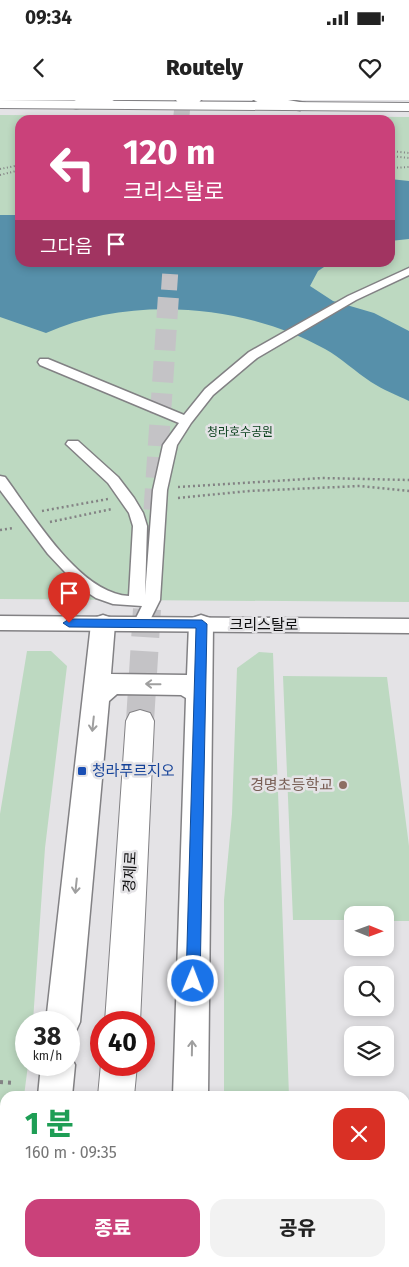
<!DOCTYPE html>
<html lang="ko">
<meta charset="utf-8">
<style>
body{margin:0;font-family:"Fira Sans","Noto Sans KR",sans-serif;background:#f2f2f2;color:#222;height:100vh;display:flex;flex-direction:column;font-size:19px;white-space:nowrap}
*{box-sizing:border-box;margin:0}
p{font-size:16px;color:#767676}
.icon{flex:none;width:28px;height:28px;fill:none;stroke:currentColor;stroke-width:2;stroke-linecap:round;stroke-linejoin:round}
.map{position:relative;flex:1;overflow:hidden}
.panel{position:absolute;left:0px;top:991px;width:410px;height:176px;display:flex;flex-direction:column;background:#fff;border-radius:15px 15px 0 0;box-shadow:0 2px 8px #0003}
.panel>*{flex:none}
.top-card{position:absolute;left:15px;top:15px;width:380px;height:152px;border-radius:15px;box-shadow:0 2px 8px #0003;background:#ca417a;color:#fff;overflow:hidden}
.needle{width:32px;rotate:91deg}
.tools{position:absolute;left:344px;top:806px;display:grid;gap:10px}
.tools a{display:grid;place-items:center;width:50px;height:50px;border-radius:10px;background:#fff;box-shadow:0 2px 8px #0003;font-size:25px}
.speed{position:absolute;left:15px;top:911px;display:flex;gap:10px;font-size:25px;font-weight:700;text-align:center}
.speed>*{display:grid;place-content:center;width:65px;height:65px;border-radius:50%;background:#fff;box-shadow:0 2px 8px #0003;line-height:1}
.speed small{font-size:12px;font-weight:400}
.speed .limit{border:8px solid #d22;background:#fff;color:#111}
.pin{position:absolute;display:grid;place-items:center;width:42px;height:42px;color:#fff;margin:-51px -21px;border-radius:50% 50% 50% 0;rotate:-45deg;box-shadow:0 0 5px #0007}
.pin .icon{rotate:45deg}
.me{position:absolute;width:55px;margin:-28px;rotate:1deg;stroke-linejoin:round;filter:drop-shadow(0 0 4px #0008)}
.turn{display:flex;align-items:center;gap:18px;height:105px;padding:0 25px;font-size:22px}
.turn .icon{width:65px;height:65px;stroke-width:2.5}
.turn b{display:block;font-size:35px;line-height:42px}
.then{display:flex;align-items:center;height:48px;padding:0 25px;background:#0003;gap:10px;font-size:19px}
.round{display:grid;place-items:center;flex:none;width:52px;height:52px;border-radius:15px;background:#f2f2f2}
.summary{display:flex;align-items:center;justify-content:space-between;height:85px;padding:0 25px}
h1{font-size:30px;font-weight:800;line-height:38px;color:#1e9e55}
.primary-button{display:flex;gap:10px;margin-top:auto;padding:10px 25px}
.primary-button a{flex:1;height:58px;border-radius:15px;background:#ca417a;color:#fff;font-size:20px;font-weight:800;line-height:58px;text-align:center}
.primary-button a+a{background:#f2f2f2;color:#222}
.status{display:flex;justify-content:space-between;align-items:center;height:35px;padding:0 25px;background:#fff;direction:ltr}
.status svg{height:14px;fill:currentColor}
header{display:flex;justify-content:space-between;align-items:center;height:65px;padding:0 25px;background:#fff;font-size:22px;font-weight:800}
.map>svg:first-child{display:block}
.green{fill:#bdd9c1;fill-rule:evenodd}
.water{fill:#5790aa}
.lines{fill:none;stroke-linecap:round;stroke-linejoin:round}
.secondary-tunnel-far2{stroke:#c4c3c6;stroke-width:16;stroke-dasharray:16 8;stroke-linecap:butt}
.secondary-tunnel-far1{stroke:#c4c3c6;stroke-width:21;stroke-dasharray:21 11;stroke-linecap:butt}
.secondary-tunnel{stroke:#c4c3c6;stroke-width:28;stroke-dasharray:28 14;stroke-linecap:butt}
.service-casing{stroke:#828184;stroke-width:3}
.pedestrian-casing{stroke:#828184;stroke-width:3}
.minor-casing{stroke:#828184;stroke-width:3}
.tertiary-casing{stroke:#828184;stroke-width:3}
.secondary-casing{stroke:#828184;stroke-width:2}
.path-far2{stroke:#838284;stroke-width:2;stroke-dasharray:1 2.5;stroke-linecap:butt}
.path-far1{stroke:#838284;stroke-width:2.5;stroke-dasharray:2 3;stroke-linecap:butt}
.path{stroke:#838284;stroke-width:4;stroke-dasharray:3 5;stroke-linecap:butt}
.service{fill:#fff;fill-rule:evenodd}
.pedestrian{fill:#fff;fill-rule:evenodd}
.minor{fill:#fff;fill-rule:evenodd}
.tertiary{fill:#fff;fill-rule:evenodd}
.secondary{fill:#fff;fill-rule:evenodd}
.oneway{stroke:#9f9f9f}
.route{fill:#1a73e8;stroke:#114b97}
.transit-dot{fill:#1a4fb4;stroke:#e4e3e6;stroke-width:2}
.education-dot{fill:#8d6e63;stroke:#e4e3e6;stroke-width:2}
.labels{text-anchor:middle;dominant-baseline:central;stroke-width:5;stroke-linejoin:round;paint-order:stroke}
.far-park-label{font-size:12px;fill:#0d421f;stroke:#e4e3e6}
.street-label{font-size:15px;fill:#0e0e0f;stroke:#e4e3e6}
.transit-label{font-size:15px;fill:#164399;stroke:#e4e3e6;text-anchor:start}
.education-label{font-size:15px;fill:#785e54;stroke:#e4e3e6;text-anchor:end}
</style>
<div class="status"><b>09:34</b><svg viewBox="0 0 49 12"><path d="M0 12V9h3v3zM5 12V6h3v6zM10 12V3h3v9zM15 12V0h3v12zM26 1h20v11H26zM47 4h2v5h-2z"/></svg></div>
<header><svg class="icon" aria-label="back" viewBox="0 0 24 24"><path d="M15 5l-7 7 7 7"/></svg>Routely<svg class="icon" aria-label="heart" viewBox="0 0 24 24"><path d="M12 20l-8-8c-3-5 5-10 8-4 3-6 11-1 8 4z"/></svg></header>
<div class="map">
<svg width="409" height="1167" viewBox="0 0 409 1167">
<rect width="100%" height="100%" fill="#e4e3e6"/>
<path class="green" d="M0 15 409 17V502L0 499ZM20 20H390V162H20Z
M27 551H51L67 566 45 748 33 921 26 922V965H28L24 996H5V1149L3 1167H0V714Z
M259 552 273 553 289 996H224V800L232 714 237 568Z
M283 576 387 577 409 746V821H385V815H352V820H293Z
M224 1162 296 1163V1167H224Z"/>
<path class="water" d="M390 79 409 81V139L390 141Z
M0 115H20V162L330 163 318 171 310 186 333 201 374 213 409 231V301C397 295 383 290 371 282 356 272 341 258 325 249 245 204 130 195 46 233L0 217Z"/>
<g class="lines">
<path class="secondary-tunnel-far2" d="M181 20 183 0
M169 190 171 162"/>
<path class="secondary-tunnel-far1" d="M154 410 169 188"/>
<path class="secondary-tunnel" d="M140 621 148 493"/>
<g class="service-casing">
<path id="service" d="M106 1162H122L121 1167H105Z"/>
</g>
<g class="pedestrian-casing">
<path id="pedestrian" d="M409 168V175L356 200 257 258 213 295 191 323 177 345 167 390 160 500 146 528 141 530 136 528 133 524 142 506 113 504 96 498 79 487 48 454 0 390V376L5 377C32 413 79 494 129 496L133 426 129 413 108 383 66 344 68 341H78L118 377 134 398 143 413 147 426 145 495 153 390 163 345 179 323 40 265 38 262 40 259H48L184 315 205 289 249 252 348 196Z"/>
</g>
<g class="minor-casing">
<path id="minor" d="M0 516 409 519V533L0 530Z"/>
</g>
<g class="tertiary-casing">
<path id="tertiary" d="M76 0H114L107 4 76 8 71 7 69 4Z
M176 0H201C192 11 184 11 176 0Z
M254 0H288L305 3 307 6 300 10 261 4Z
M103 515 112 518 115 524 111 574 187 575 189 524 192 518 201 515 210 518 213 524 208 996H173L186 598 181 595 117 594 109 601 80 922 75 933 69 936V922H46L91 524 94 518Z
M69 952 75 965 72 996H38L41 965H69Z
M19 1162H57V1167H19Z
M169 1162H207V1167H169Z"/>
</g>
<g class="secondary-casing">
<path id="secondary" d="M0 0 409 3V11L0 8Z
M140 610 150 613 154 621 140 922H105L126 621 130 613Z
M101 964 137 965 134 996H98Z
M64 1162H104L103 1167H63Z
M119 1162H159V1167H119Z"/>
</g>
<path class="path-far2" d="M390 51 409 53
M390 56 409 58
M390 68 409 67
M0 69 20 65
M0 75 20 70"/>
<path class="path-far1" d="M178 387 322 378 409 380
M178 398 249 391 360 386 409 391
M42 411 108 399
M50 422 112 409
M0 430 14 428"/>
<path class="path" d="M0 982 15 983
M405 1010H409
M405 1151H409
M332 1167 333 1162"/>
<use href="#service" class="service"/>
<use href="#pedestrian" class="pedestrian"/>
<use href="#minor" class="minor"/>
<use href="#tertiary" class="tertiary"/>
<use href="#secondary" class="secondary"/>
</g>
<defs><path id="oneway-shaft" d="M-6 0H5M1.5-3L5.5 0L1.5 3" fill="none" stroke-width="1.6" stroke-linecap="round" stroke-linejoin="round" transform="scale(1.25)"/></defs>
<g class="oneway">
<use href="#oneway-shaft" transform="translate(153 584) rotate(-179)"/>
<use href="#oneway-shaft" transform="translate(93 624) rotate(96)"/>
<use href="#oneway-shaft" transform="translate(76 786) rotate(96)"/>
<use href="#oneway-shaft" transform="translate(192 948) rotate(-89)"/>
</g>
<path class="route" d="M69 519 202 520 207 524 200 881 198 886 193 888 188 886 186 881 196 528 69 527 63 523Z"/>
<rect class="transit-dot" x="77" y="666" width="10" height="10" rx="2.5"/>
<circle class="education-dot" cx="343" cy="685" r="5"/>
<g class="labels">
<g class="far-park-label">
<text x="240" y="332">청라호수공원</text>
</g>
<g class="street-label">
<text x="264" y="525">크리스탈로</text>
<text transform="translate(130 772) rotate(-87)">경제로</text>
</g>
<g class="transit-label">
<text x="92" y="671">청라푸르지오</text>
</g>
<g class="education-label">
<text x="333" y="685">경명초등학교</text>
</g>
</g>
</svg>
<div class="tools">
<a><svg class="needle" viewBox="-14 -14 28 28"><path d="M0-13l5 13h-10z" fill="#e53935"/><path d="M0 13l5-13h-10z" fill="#767676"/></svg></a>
<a><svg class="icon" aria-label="search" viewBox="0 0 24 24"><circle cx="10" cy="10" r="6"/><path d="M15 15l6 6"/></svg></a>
<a><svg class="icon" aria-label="layers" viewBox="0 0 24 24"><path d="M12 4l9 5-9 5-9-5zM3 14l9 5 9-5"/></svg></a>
</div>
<div class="speed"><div>38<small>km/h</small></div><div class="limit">40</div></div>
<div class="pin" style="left:69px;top:523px;background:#d93025"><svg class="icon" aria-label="arrive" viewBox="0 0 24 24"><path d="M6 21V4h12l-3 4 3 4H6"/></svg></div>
<svg class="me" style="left:193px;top:881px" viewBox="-20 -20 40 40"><circle r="17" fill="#1a73e8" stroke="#fff" stroke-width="3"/><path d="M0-11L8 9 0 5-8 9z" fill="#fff"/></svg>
<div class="top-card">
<div class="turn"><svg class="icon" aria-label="left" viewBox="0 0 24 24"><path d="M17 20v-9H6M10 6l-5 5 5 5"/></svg><div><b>120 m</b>크리스탈로</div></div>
<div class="then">그다음<svg class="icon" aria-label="arrive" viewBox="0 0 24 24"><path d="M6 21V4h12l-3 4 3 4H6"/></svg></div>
</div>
<section class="panel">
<div class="summary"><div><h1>1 분</h1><p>160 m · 09:35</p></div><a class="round" style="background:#d93025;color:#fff"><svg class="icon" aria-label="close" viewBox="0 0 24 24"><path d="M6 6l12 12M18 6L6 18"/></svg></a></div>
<div class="primary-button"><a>종료</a><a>공유</a></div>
</section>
</div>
